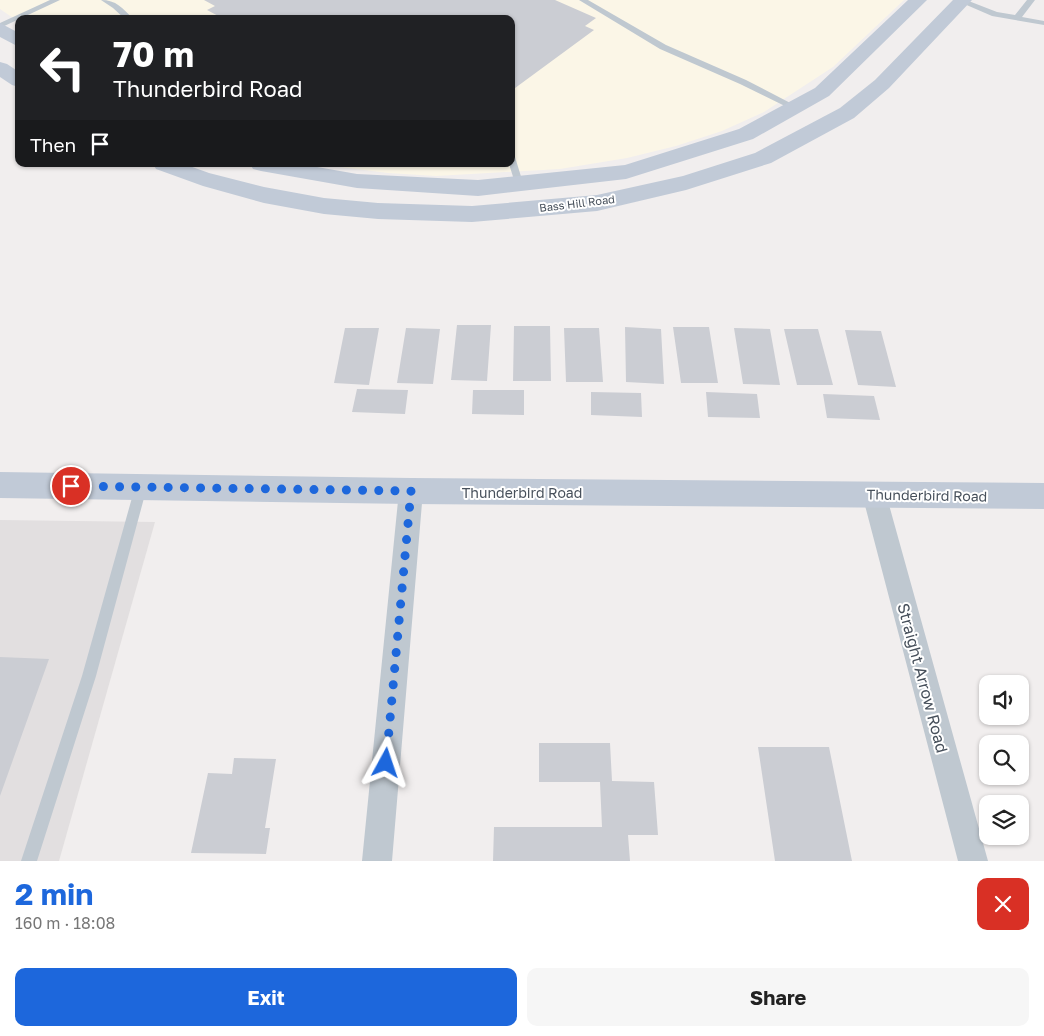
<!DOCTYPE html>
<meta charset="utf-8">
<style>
body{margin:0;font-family:"Golos Text",sans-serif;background:#f6f6f6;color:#222;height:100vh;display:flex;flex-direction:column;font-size:19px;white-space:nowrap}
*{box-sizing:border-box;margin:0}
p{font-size:16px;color:#767676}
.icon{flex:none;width:28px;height:28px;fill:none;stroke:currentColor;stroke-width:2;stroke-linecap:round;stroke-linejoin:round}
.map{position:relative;height:861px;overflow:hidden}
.drawer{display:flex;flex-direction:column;background:#fff;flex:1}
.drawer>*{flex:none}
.hud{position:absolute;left:15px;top:15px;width:500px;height:152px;border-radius:10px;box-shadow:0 1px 4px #0004;background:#202124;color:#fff;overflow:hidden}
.tools{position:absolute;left:979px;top:675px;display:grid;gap:10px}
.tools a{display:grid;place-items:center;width:50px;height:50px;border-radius:10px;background:#fff;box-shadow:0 1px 4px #0004;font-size:25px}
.pin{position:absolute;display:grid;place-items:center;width:42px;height:42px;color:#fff;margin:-21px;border:2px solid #fff;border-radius:50%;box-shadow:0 1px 5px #0007}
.me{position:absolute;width:55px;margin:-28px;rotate:5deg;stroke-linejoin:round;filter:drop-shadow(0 0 4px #0008)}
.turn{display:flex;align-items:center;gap:18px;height:105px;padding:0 15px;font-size:22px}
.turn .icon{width:65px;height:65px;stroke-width:2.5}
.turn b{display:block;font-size:35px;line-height:42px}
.then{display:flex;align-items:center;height:48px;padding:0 15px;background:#0003;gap:10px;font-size:19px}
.round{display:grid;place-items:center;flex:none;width:52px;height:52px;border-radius:10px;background:#f6f6f6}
.summary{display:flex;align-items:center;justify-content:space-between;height:85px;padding:0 15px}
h1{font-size:30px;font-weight:700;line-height:38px;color:#1d67dc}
.action{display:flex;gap:10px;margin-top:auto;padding:10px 15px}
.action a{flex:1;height:58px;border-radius:10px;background:#1d67dc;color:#fff;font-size:20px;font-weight:700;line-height:58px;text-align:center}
.action a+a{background:#f6f6f6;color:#222}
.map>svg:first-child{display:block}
.commercial{fill:#fbf6e7}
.education{fill:#e2dfe0}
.building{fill:#cbcdd3}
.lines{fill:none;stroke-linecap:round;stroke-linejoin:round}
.lane{fill:#bfc8d0;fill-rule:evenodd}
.street{fill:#bfc8d0;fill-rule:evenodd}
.secondary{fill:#c1cad7;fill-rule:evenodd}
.route{stroke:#1d67dc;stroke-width:9;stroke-dasharray:0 16.2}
.labels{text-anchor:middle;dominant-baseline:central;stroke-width:4;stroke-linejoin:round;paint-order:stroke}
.far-street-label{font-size:11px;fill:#47505b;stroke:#fff}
.street-label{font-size:14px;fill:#47505b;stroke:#fff}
.near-street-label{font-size:16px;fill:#47505b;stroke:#fff}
</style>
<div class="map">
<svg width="1044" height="861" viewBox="0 0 1044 861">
<rect width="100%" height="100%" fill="#f1eeee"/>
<path class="commercial" d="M0 0H904L833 67 764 112 722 131 676 146 627 158 560 169 436 176 388 173 316 164H511V19H19V22L0 9Z"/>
<path class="education" d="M0 520 155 522 59 861H0Z"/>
<path class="building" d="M204 0H555L596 18 585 26 594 30 511 91V19H224L207 10 215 6Z
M457 325H491L487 381 451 380Z
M514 326H550L551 381H513Z
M625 327 661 329 664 384 626 382Z
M673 327H709L718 383H681Z
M345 328H379L369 385 334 383Z
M406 328 440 329 433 384 397 383Z
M564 328H599L603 382H566Z
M734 328 770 329 780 385 743 384Z
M784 329H818L833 385H797Z
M845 330 881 331 896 387 858 385Z
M357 389 408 390 405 414 352 412Z
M473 390H524V415L472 414Z
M591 392 641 393 642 417 591 415Z
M706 392 757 394 760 418 708 417Z
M823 394 874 396 880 420 827 418Z
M0 657 49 659 0 796Z
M539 743H610L612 781 654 782 658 835H628L630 861H493L494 827H602L600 782H539Z
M758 747H829L852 861H775Z
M234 758 276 759 265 828H270L266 854 191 853 208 773 232 774Z"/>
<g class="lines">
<path class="lane" d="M50 0H60L0 28V23Z
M101 0C116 0 123 8 133 19H125L113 8Z
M579 0H588L666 45 746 80 798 107 797 109H791L740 84 660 49Z
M955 0H966L997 12 1015 15 1027 0H1035L1022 17 1044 21V25L992 16Z
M511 154 515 157 523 183 522 185H516L515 183 509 164H511Z
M141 482 145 483 147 487 96 676 37 861H21L82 676 135 487 137 483Z"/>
<path class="street" d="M411 480 419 484 423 491 392 861H362L399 491 403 484Z
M874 483 882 487 886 494 988 861H958L862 494 866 487Z"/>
<path class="secondary" d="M908 0H927L829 96 753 139 626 179 478 196 357 188 261 171 253 169 250 164H300L357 174 478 180 625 165 739 129 815 88Z
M953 0H972L889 88 854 118 771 163 686 190 597 211 472 222 378 219 324 214 264 203 203 186 156 169 153 164H184L209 173 264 187 324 198 378 203 472 206 597 195 683 176 755 153 840 108 875 80Z
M0 23 19 33V47L0 37Z
M0 62 7 64 19 72V87L12 85 0 77Z
M0 472 411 478 1044 483V509L411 504 0 498Z"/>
</g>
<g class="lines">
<path class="route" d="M71 486 411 491 386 763"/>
</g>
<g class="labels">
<g class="far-street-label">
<text transform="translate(577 203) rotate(-7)">Bass Hill Road</text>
</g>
<g class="street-label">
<text x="522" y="492">Thunderbird Road</text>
<text transform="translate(927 495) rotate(1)">Thunderbird Road</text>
</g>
<g class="near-street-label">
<text transform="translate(923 678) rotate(75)">Straight Arrow Road</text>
</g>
</g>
</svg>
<div class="tools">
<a><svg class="icon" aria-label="sound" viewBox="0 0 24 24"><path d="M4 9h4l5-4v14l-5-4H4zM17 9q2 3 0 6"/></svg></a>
<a><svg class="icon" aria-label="search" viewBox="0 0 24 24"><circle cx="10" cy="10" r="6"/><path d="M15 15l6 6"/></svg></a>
<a><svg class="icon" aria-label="layers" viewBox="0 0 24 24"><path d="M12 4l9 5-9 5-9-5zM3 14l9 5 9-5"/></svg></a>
</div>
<div class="pin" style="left:71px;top:486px;background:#d93025"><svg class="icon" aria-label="arrive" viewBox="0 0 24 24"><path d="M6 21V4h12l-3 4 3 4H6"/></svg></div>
<svg class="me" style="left:386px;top:763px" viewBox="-20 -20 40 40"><path d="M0-17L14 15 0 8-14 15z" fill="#1d67dc" stroke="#fff" stroke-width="4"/></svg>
<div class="hud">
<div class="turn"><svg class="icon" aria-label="left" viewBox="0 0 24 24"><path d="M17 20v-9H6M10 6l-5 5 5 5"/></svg><div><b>70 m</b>Thunderbird Road</div></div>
<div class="then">Then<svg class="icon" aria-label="arrive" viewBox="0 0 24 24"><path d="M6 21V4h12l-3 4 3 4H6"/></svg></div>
</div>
</div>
<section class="drawer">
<div class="summary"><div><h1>2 min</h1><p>160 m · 18:08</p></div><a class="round" style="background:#d93025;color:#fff"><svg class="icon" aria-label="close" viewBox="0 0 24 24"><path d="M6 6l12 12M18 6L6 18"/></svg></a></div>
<div class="action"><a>Exit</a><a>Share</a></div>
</section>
